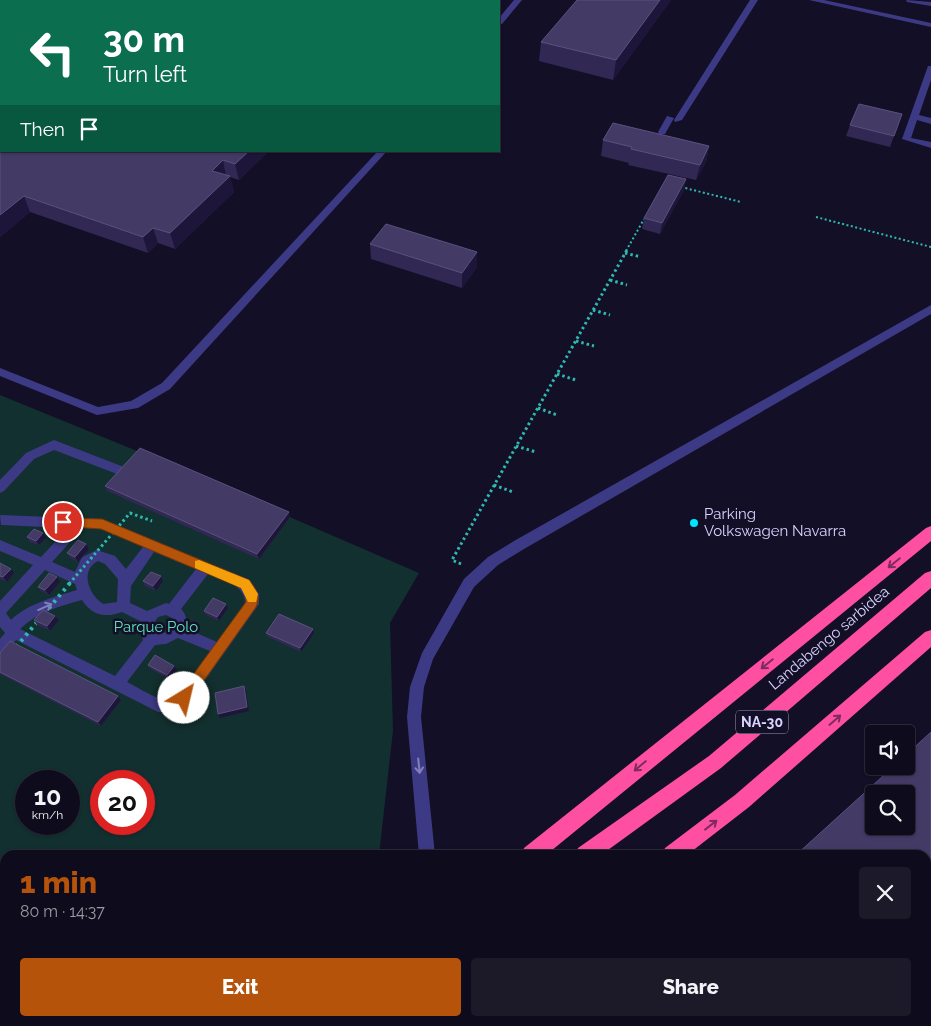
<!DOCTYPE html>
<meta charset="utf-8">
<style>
body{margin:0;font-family:Raleway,sans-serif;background:#1c1929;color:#f1f3f6;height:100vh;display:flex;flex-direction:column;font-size:19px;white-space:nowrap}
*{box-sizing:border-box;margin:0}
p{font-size:16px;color:#9b9ba3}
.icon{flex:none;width:28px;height:28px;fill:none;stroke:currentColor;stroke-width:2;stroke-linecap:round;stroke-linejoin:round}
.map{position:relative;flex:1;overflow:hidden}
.details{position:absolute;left:0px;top:850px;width:931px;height:176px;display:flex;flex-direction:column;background:#0e0b1c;border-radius:15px 15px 0 0;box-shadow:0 1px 4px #0004,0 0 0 1px #2e2b3b}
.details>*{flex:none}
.top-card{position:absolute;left:0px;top:0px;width:500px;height:152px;box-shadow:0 1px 4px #0004,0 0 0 1px #2e2b3b;background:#0b6e4f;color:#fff;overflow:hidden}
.tools{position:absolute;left:865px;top:725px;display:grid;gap:10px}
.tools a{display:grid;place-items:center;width:50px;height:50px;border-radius:5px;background:#0e0b1c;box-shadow:0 1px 4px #0004,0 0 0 1px #2e2b3b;font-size:25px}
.speed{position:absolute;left:15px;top:770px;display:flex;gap:10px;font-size:25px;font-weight:700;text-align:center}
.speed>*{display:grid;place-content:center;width:65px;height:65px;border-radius:50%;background:#0e0b1c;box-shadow:0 1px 4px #0004,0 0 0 1px #2e2b3b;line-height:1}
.speed small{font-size:12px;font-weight:400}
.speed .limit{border:8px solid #d22;background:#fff;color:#111}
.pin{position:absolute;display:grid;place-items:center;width:42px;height:42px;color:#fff;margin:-21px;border:2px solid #fff;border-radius:50%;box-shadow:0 1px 5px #0007}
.me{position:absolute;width:55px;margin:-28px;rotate:36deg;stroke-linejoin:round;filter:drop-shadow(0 0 4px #0008)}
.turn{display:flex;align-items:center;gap:18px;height:105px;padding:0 20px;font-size:22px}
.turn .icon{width:65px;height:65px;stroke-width:2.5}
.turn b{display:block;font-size:35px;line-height:42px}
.then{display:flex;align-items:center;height:48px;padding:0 20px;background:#0003;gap:10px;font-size:19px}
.round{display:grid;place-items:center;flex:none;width:52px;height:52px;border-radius:5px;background:#1c1929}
.head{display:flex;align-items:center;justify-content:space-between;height:85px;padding:0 20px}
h1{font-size:30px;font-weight:800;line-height:38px;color:#b45309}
.primary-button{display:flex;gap:10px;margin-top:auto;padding:10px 20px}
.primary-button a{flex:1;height:58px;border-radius:5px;background:#b45309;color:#fff;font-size:20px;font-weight:800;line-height:58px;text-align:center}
.primary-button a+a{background:#1c1929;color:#f1f3f6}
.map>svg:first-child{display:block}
.green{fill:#12302f;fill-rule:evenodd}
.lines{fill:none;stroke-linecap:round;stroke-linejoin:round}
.path-far1{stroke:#2fb8b0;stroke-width:2;stroke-dasharray:2 2.5;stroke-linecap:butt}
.path{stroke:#2fb8b0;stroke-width:3;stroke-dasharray:2.5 3;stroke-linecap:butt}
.lane{fill:#3d3a85;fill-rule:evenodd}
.highway{fill:#ff4fa3;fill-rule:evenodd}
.path-bridge-far1{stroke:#2fb8b0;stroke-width:3;stroke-dasharray:2.5 3;stroke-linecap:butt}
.path-bridge{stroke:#2fb8b0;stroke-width:4;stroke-dasharray:3 4.5;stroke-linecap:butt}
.wall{fill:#312854}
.shaded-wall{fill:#1d163a}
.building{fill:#433a66;stroke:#5a527e;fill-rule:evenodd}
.oneway{stroke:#7d2c5e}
.oneway2{stroke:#837fbc}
.route{fill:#b45309;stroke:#753606}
.slow{fill:#f59e0b}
.poi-dot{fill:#00e5ff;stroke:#130f26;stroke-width:2}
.labels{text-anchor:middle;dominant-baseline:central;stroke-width:5;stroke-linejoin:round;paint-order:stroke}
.shield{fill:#130f26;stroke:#9e99be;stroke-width:1}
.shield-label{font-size:14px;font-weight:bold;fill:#d9d4ff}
.poi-label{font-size:15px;fill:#d9d4ff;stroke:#130f26;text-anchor:start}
.park-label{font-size:15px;fill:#5fe0c0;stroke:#130f26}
.street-label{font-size:15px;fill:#d9d4ff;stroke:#130f26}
</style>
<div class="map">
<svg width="931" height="1026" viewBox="0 0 931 1026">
<rect width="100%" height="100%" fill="#130f26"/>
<path class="green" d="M0 395 142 453 419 573 390 623 393 731 379 855H5V930L0 928ZM26 781H69V824H26ZM101 781H144V824H101Z
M427 1021H500L494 1026H415Z"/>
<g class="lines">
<path class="path-far1" d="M681 187 741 202
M816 217 931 247
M626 251 644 219"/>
<path class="path" d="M625 253 641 257
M610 280 627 285
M593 310 610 315
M576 341 594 346
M557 374 576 380
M538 408 557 415
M516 446 536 452
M494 485 513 492
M461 564 452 560 627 250"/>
<path class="lane" d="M388 0H396V1H388Z
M410 0H418V1H410Z
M514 0H522L502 24H499V18Z
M750 0H758L682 120 675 122 674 120Z
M809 0H824L931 23V27Z
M906 0 931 2V6L907 2Z
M928 66H931V80L919 115 931 118V124L917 120 911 138 931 142V148L902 139Z
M667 116 674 118 665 134H659L658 132Z
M378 151H387L170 389 138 408 97 415 0 376V368L98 407 131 401 162 383Z
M931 305V314L524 549 498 565 474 587 433 659 424 687 421 717 435 855H419L407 717 410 687 422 653 464 579 488 557 514 541Z
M54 440 129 469 131 472 125 477 54 450 34 459 4 491 0 493V480L26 453Z
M0 515 102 519 250 580 259 594V604L189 703 171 713 158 712 16 640 5 653 0 655V639L5 633 0 627V601L33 565 0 551V540L41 557 68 528 1 525ZM83 528 101 529 143 547 126 569 115 556 97 550 82 557 75 572 52 562ZM154 552 196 569 169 604 166 603 147 611 130 603 131 586ZM98 561 105 564 118 579 117 602 103 604C89 595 79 571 98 561ZM45 570 75 584 77 590C54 597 27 604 11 620L6 613ZM208 574C222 580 245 584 245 603L217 642 185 628C188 623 186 613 181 609ZM82 600C92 616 106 618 122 612L140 621 138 624 143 640 115 676 20 629C36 613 60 606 82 600ZM166 615 172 618 173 625 164 633 153 631 152 625 158 617ZM178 638 210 651C199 666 179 705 158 698 148 694 137 687 127 682L155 645 166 644Z"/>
<path class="highway" d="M931 526V541L546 855H521L524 848 926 528Z
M931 571V588L721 768 601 855H575L578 848 709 756 925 573Z
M931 630V647L749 807 687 855H662L665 848 735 795 925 632Z
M0 1011H5V1021H39L41 1026H0Z
M172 1021H208L206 1026H170Z
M293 1021H346L344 1026H291Z"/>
<path class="path-bridge-far1" d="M69 584 130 513 152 521"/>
<path class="path-bridge" d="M44 614 70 583
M16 647 38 621"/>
</g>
<path class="wall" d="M0 0 1 1 269 151 239 180 230 177 234 192 175 249 158 243 148 253 30 212 0 237Z
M671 0 613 80 539 61 541 42Z
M850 125 894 136 890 147 846 136Z
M603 140 709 146 706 162 696 180 628 165 629 163 601 156Z
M686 179 684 190 660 234 642 229 644 218Z
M370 244 477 267 462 288 371 259Z
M105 486 290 517 259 559 107 491Z
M43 533 46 538 39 545 30 542 27 537Z
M86 544 89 549 78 562 70 558 67 553Z
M0 563 14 573 7 582 0 579Z
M161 576 163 581 156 591 145 586 143 581Z
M60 582 49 595 41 591 38 587Z
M228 608 219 621 206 615 204 611Z
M34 620H59L50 631 37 625Z
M266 633H314L301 652 268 637Z
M0 653 121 700 101 726 0 674Z
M148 665 174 666 177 670 169 679 151 669Z"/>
<path class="shaded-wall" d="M269 0H290L288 1H267Z
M660 0H671L613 80 616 60Z
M709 146 706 162 696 180 700 165Z
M249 151H269L239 180 235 164Z
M223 160 226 176 212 171Z
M230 176 234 192 175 249 170 233Z
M686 179 684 190 660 234 662 223Z
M24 196 30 212 0 237V215Z
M153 228 158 243 148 253 143 237Z
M477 252V267L462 288V273Z
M289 512 290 517 259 559 257 554Z
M43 533 46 538 39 545 36 541Z
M86 544 89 549 78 562 75 557Z
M11 569 14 573 7 582 3 577Z
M161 576 163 581 156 591 153 586Z
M57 577 60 582 49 595 45 590Z
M226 604 228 608 219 621 217 617Z
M55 616 59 620 50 631 47 626Z
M313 629 314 633 301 652 300 648Z
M174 666 177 670 169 679 167 675Z
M244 686 246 690 249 711 220 718 218 714Z
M118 696 121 700 101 726 98 722Z"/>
<path class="building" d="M0 0H269L267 1H1V151H249L235 164 223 160 212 171 230 176 170 233 153 228 143 237 24 196 0 215Z
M577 0H660L616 60 541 42Z
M859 104 902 114 894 136 850 125Z
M613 123 709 146 700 165 631 149 632 147 603 140Z
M668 175 686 179 662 223 644 218Z
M386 224 477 252 462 273 370 244Z
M140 448 289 512 257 554 105 486Z
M34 529 43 533 36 541 27 537Z
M78 540 86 544 75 557 67 553Z
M0 563 11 569 3 577 0 576Z
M151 572 161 576 153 586 143 581Z
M49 573 57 577 45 590 38 587Z
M213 598 226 604 217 617 204 611Z
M43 610 55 616 47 626 34 620Z
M279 614 313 629 300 648 266 633Z
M10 641 118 696 98 722 0 672V653Z
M155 655 174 666 167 675 148 665Z
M244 686 247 707 218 714 215 693Z
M931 732V1026H609L614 1021H926V855H796L894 766H906V755ZM874 794H906V826H874Z"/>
<defs><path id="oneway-shaft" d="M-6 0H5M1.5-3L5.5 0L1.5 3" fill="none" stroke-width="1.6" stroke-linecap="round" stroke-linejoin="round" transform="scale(1.25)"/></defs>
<g class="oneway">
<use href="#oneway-shaft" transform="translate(894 563) rotate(141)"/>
<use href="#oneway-shaft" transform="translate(767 664) rotate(141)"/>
<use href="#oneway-shaft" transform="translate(835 720) rotate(-41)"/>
<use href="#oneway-shaft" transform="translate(640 766) rotate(140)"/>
<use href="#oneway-shaft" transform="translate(711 825) rotate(-38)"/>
</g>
<g class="oneway2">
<use href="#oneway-shaft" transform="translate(45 607) rotate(-24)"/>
<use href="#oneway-shaft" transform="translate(419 766) rotate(84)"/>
</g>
<path class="route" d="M63 518 102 519 249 580C256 589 261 596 256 607L188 703 184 704 179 703 177 698 179 694 246 602V595L241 588 101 529 59 526V519Z"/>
<path class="slow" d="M199 560 249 580 258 594 256 602H248L241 588 195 568V561Z"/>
<circle class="poi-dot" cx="694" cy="523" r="5"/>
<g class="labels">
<rect class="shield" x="736" y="710.5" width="52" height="23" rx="4"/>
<g class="shield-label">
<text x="762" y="722">NA-30</text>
</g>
<g class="poi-label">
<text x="704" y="514">Parking<tspan x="704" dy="17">Volkswagen Navarra</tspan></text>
</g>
<g class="park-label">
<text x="156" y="627">Parque Polo</text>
</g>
<g class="street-label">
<text transform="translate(829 638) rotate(-40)">Landabengo sarbidea</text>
</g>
</g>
</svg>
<div class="tools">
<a><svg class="icon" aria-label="sound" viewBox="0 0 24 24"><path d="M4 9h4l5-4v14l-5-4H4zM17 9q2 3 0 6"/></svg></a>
<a><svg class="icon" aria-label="search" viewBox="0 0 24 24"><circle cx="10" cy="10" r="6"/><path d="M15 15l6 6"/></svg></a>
</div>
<div class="speed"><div>10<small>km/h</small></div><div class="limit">20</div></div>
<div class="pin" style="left:63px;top:522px;background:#d93025"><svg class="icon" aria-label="arrive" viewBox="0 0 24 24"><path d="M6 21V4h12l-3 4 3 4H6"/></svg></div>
<svg class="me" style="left:184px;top:698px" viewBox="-20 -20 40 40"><circle r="19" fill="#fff"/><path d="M0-13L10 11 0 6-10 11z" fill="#b45309"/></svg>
<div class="top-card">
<div class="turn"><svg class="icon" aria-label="left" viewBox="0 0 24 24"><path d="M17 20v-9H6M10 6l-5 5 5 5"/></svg><div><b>30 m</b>Turn left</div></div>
<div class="then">Then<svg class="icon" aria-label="arrive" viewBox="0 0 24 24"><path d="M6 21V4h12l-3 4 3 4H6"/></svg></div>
</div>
<section class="details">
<div class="head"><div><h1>1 min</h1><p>80 m · 14:37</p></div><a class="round"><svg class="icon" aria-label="close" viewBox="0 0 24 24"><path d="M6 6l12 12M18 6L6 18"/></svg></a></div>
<div class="primary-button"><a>Exit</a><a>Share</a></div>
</section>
</div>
